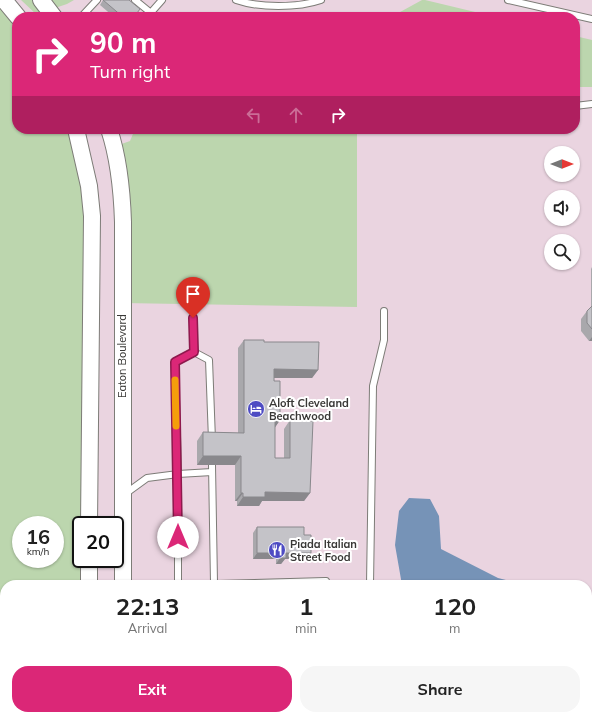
<!DOCTYPE html>
<style>
body{margin:0;font-family:Mulish,sans-serif;background:#f6f6f6;color:#222;height:100vh;display:flex;flex-direction:column;font-size:15px;white-space:nowrap}
*{box-sizing:border-box;margin:0}
p{font-size:13px;color:#767676}
.icon{flex:none;width:22px;height:22px;fill:none;stroke:currentColor;stroke-width:2;stroke-linecap:round;stroke-linejoin:round}
.map{position:relative;flex:1;overflow:hidden}
.side{position:absolute;left:0px;top:580px;width:592px;height:140px;display:flex;flex-direction:column;background:#fff;border-radius:16px 16px 0 0;box-shadow:0 1px 3px #0004}
.side>*{flex:none}
.banner{position:absolute;left:12px;top:12px;width:568px;height:122px;border-radius:16px;box-shadow:0 1px 3px #0004;background:#db2777;color:#fff;overflow:hidden}
.needle{width:26px;rotate:90deg}
.buttons{position:absolute;left:544px;top:146px;display:grid;gap:8px}
.buttons a{display:grid;place-items:center;width:36px;height:36px;border-radius:50%;background:#fff;box-shadow:0 1px 3px #0004;font-size:20px}
.speed{position:absolute;left:12px;top:516px;display:flex;gap:8px;font-size:20px;font-weight:700;text-align:center}
.speed>*{display:grid;place-content:center;width:52px;height:52px;border-radius:50%;background:#fff;box-shadow:0 1px 3px #0004;line-height:1}
.speed small{font-size:10px;font-weight:400}
.speed .limit{border:2px solid #111;border-radius:6px;background:#fff;color:#111}
.pin{position:absolute;display:grid;place-items:center;width:34px;height:34px;color:#fff;margin:-41px -17px;border-radius:50% 50% 50% 0;rotate:-45deg;box-shadow:0 0 4px #0007}
.pin .icon{rotate:45deg}
.me{position:absolute;width:44px;margin:-22px;rotate:0deg;stroke-linejoin:round;filter:drop-shadow(0 0 3px #0008)}
.turn{display:flex;align-items:center;gap:14px;height:84px;padding:0 12px;font-size:18px}
.turn .icon{width:52px;height:52px;stroke-width:2.5}
.turn b{display:block;font-size:28px;line-height:34px}
.lanes{display:flex;align-items:center;height:38px;padding:0 12px;background:#0003;justify-content:center;gap:20px;direction:ltr}
.lanes .off{opacity:.35}
.eta{display:flex;justify-content:space-evenly;align-items:center;height:68px;text-align:center}
.eta b{font-size:24px;font-weight:700;line-height:28px}
.primary-button{display:flex;gap:8px;margin-top:auto;padding:8px 12px}
.primary-button a{flex:1;height:46px;border-radius:16px;background:#db2777;color:#fff;font-size:16px;font-weight:700;line-height:46px;text-align:center}
.primary-button a+a{background:#f6f6f6;color:#222}
.map>svg:first-child{display:block}
.commercial{fill:#ead4e0;fill-rule:evenodd}
.medical{fill:#efd4d1}
.green{fill:#bcd6ae;fill-rule:evenodd}
.water{fill:#7693b7}
.lines{fill:none;stroke-linecap:round;stroke-linejoin:round}
.service-casing{stroke:#7d7c77;stroke-width:8}
.minor-casing{stroke:#7d7c77;stroke-width:15}
.tertiary-casing{stroke:#7d7c77;stroke-width:18}
.primary-casing{stroke:#7d7c77;stroke-width:22}
.service{stroke:#fff;stroke-width:6}
.minor{stroke:#fff;stroke-width:13}
.tertiary{stroke:#fff;stroke-width:16}
.primary{stroke:#fff;stroke-width:20}
.wall{fill:#a9a8ac}
.shaded-wall{fill:#89888c}
.building{fill:#c4c3c8;stroke:#89888c}
.route-casing{stroke:#8e194d;stroke-width:10}
.route{stroke:#db2777;stroke-width:7}
.slow{stroke:#f59e0b;stroke-width:7}
.labels{text-anchor:middle;dominant-baseline:central;stroke-width:4;stroke-linejoin:round;paint-order:stroke}
.street-label{font-size:11px;fill:#393836;stroke:#fff}
.poi-label{font-size:11px;font-weight:bold;fill:#393836;stroke:#fff;text-anchor:start}
</style>
<div class="map">
<svg width="592" height="720" viewBox="0 0 592 720">
<rect width="100%" height="100%" fill="#e7e5df"/>
<path class="commercial" d="M0 0H592V720H0ZM17 17H575V129H17ZM551 153H573V175H551ZM551 197H573V219H551ZM551 241H573V263H551ZM21 525H55V559H21ZM81 525H115V559H81ZM5 585H587V715H5Z"/>
<path class="medical" d="M0 710H5V715H405V720H0Z"/>
<path class="green" d="M0 0 17 17V129H76L89 185V525H81V559L89 585H5V640H0ZM21 525H55V559H21Z
M21 0H32L38 7 39 14 37 15Z
M41 0H74L67 4 49 10Z
M422 0H425L496 17H391Z
M575 36 592 40V87H575Z
M135 129H357V307L122 303 113 147 130 141Z
M413 715H459L460 720H413Z
M515 715H559L567 717V720H509Z"/>
<path class="water" d="M409 498 430 499 439 516 441 549 498 578 510 581 509 585H448L445 582 442 585H402L395 545 399 511Z"/>
<g class="lines">
<g class="service-casing">
<path id="service" d="M135 0 151 13
M236 0C259 8 298 8 321 0
M508 0 592 19
M81 17 97 0
M147 17 162 0
M575 106 592 104
M193 318 194 352 175 362 178 474 212 472
M194 352 209 360 212 440
M212 465 214 583
M125 494 147 478 178 474V585L326 581
M370 585 373 386 384 340V311
M379 720V715"/>
</g>
<g class="minor-casing">
<path id="minor" d="M93 715V720
M126 715V720"/>
</g>
<g class="tertiary-casing">
<path id="tertiary" d="M4 0 18 17
M41 0 54 17
M76 129 89 186 92 216 89 525
M109 129C119 159 122 191 123 222V585
M89 585V559"/>
</g>
<g class="primary-casing">
<path id="primary" d="M0 640H5
M587 641H592
M0 675H5
M587 676H592"/>
</g>
<use href="#service" class="service"/>
<use href="#minor" class="minor"/>
<use href="#tertiary" class="tertiary"/>
<use href="#primary" class="primary"/>
</g>
<path class="wall" d="M103 0 135 17H114L100 5Z
M592 267V383V341H589L581 331V319L587 311 591 307V269Z
M244 340 264 342 318 370 312 378H274L280 420 275 427V458H284V429L290 420 310 493 304 501H262L259 506H237V501H235V465H197V441L203 432 238 433V348Z
M257 527 304 535 311 553 306 559H285L281 564H276V559H253V533Z"/>
<path class="shaded-wall" d="M592 337V341H589Z
M274 369 318 370 312 378H268Z
M275 420H280L274 429Z
M203 456H241L235 465H197Z
M265 492 310 493 304 501H262L259 506H237L243 497Z
M241 493H243L237 501H235Z
M257 553H280L276 559H253Z
M286 553H311L306 559H285L281 564H276L280 558Z"/>
<path class="building" d="M103 0H129L140 9 134 17H123Z
M592 306V329L587 323V311Z
M244 340H264V342H319L318 370 274 369V381H280V420H275V458H290V420L313 421 310 493 265 492V497H243V493H241V456H203V432L244 433Z
M257 527H304V535H311V553H286V558H280V553H257Z"/>
<g class="lines">
<g class="route-casing">
<path id="route" d="M178 537 175 362 194 352 193 318"/>
</g>
<use href="#route" class="route"/>
<path class="slow" d="M175 380 176 426"/>
</g>
<defs>
<g id="hotel-disc" transform="scale(0.9)"><circle r="9.5" fill="#4e4cc3" stroke="#fff"/><path d="M-6-4.5h1.5V1H6V5H4.5V3h-9V5H-6ZM-4 0a1.8 1.8 0 1 1 3.6 0ZM.5 0V-2.5h3Q6-2.5 6 0Z" fill="#fff"/></g>
<g id="restaurant-disc" transform="scale(0.9)"><circle r="9.5" fill="#4e4cc3" stroke="#fff"/><path d="M-5-6h1v4h1v-4h1v4h1v-4h1v5L-1.5 .5V6h-2V.5L-5-1ZM5-6V6H3V1.5H1.5Q1.5-4 5-6Z" fill="#fff"/></g>
</defs>
<g fill-rule="evenodd">
<use href="#hotel-disc" x="256" y="409"/>
<use href="#restaurant-disc" x="277" y="550"/>
</g>
<g class="labels">
<g class="street-label">
<text transform="translate(122 356) rotate(-90)">Eaton Boulevard</text>
</g>
<g class="poi-label">
<text x="269" y="403">Aloft Cleveland<tspan x="269" dy="13">Beachwood</tspan></text>
<text x="290" y="544">Piada Italian<tspan x="290" dy="13">Street Food</tspan></text>
</g>
</g>
</svg>
<div class="buttons">
<a><svg class="needle" viewBox="-14 -14 28 28"><path d="M0-13l5 13h-10z" fill="#e53935"/><path d="M0 13l5-13h-10z" fill="#767676"/></svg></a>
<a><svg class="icon" aria-label="sound" viewBox="0 0 24 24"><path d="M4 9h4l5-4v14l-5-4H4zM17 9q2 3 0 6"/></svg></a>
<a><svg class="icon" aria-label="search" viewBox="0 0 24 24"><circle cx="10" cy="10" r="6"/><path d="M15 15l6 6"/></svg></a>
</div>
<div class="speed"><div>16<small>km/h</small></div><div class="limit">20</div></div>
<div class="pin" style="left:193px;top:318px;background:#d93025"><svg class="icon" aria-label="arrive" viewBox="0 0 24 24"><path d="M6 21V4h12l-3 4 3 4H6"/></svg></div>
<svg class="me" style="left:178px;top:537px" viewBox="-20 -20 40 40"><circle r="19" fill="#fff"/><path d="M0-13L10 11 0 6-10 11z" fill="#db2777"/></svg>
<div class="banner">
<div class="turn"><svg class="icon" aria-label="right" viewBox="0 0 24 24"><path d="M7 20v-9h11M14 6l5 5-5 5"/></svg><div><b>90 m</b>Turn right</div></div>
<div class="lanes"><svg class="icon off" aria-label="left" viewBox="0 0 24 24"><path d="M17 20v-9H6M10 6l-5 5 5 5"/></svg><svg class="icon off" aria-label="ahead" viewBox="0 0 24 24"><path d="M12 20V5M6 11l6-6 6 6"/></svg><svg class="icon" aria-label="right" viewBox="0 0 24 24"><path d="M7 20v-9h11M14 6l5 5-5 5"/></svg></div>
</div>
<section class="side">
<div class="eta">
<div><b>22:13</b><p>Arrival</p></div>
<div><b>1</b><p>min</p></div>
<div><b>120</b><p>m</p></div>
</div>
<div class="primary-button"><a>Exit</a><a>Share</a></div>
</section>
</div>
